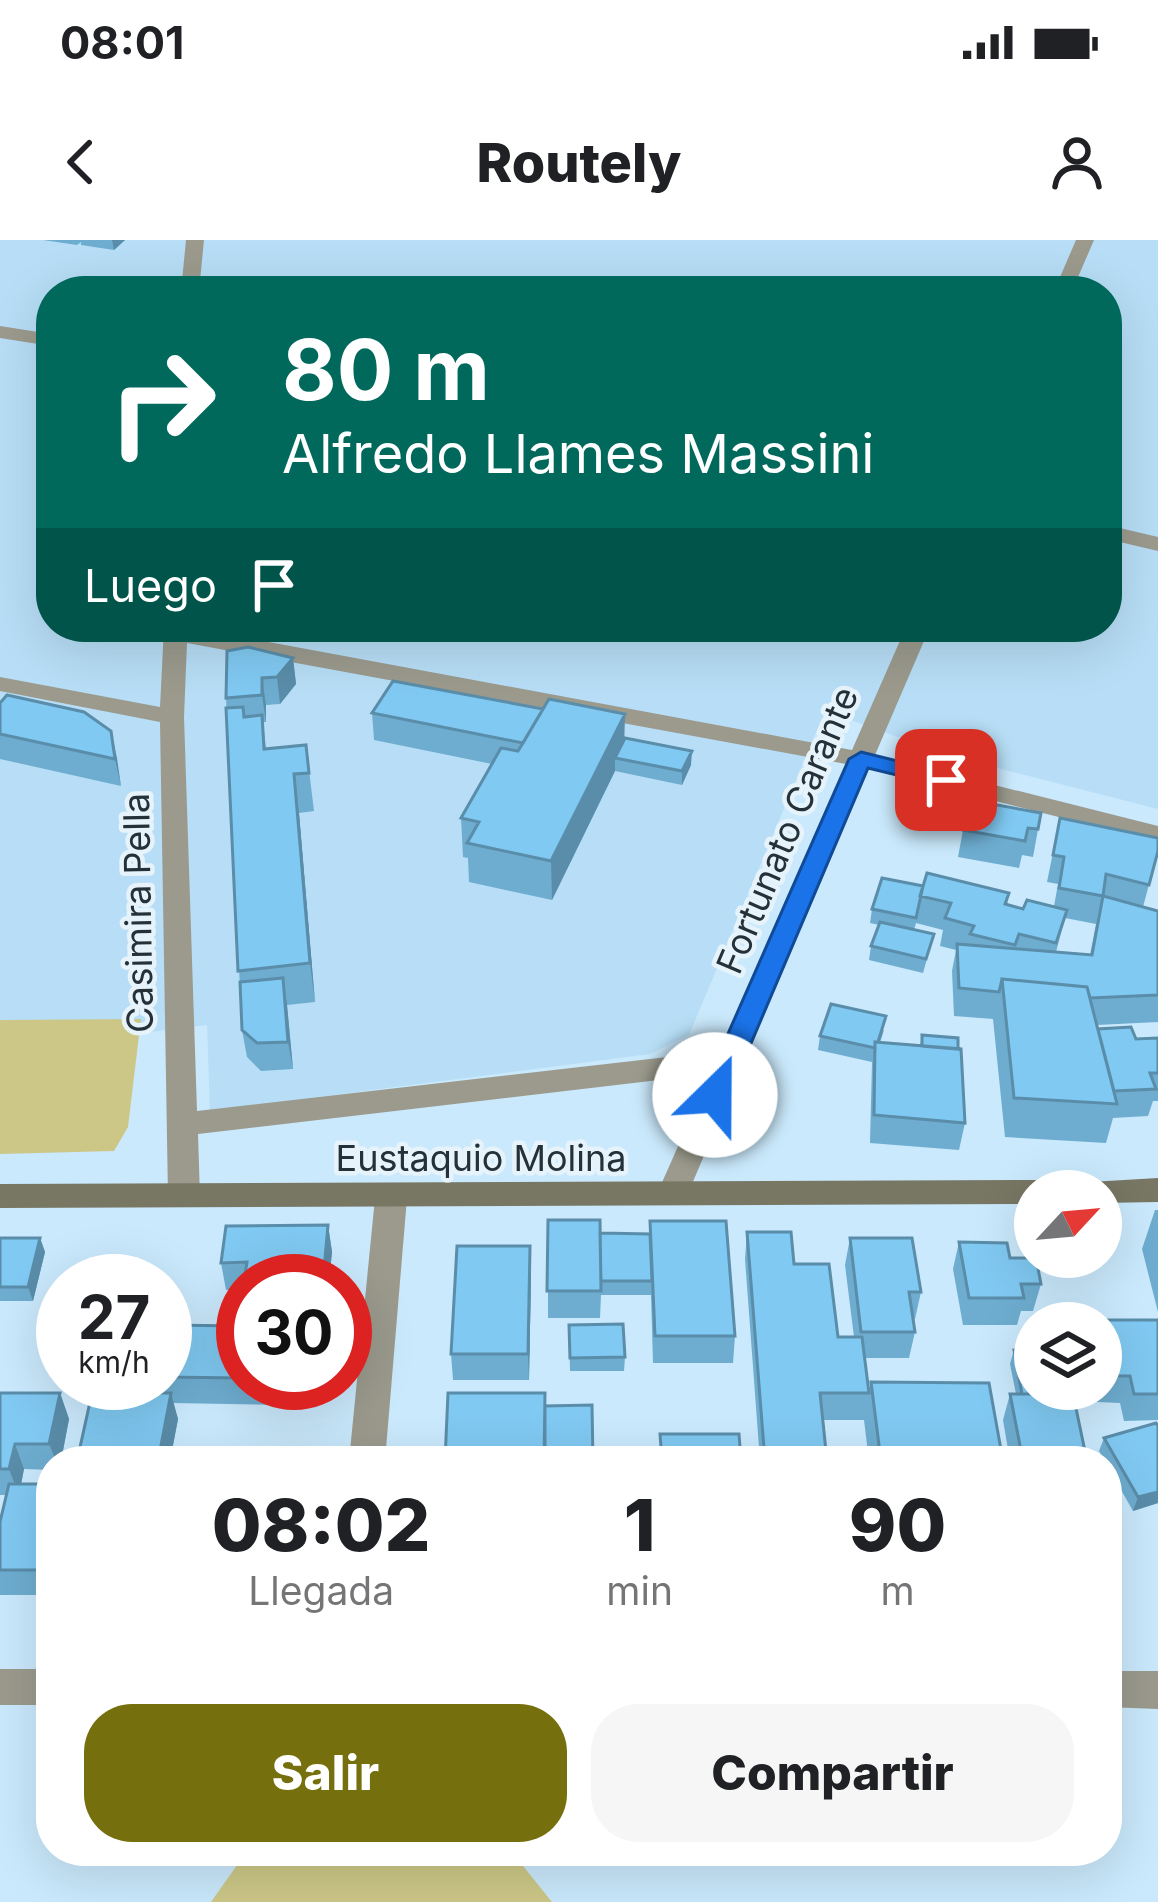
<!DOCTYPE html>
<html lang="es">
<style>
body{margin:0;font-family:Inter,sans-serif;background:#f6f6f6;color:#202124;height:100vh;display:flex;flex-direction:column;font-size:45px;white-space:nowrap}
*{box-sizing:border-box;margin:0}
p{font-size:39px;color:#757577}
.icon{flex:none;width:66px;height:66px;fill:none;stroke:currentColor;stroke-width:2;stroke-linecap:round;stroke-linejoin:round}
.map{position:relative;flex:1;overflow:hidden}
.details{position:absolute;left:36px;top:1206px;width:1086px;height:420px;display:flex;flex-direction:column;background:#fff;border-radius:48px;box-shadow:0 12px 48px #0002}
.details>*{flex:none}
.hud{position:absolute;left:36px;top:36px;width:1086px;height:366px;border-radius:48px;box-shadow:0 12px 48px #0002;background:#00695c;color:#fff;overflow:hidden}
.needle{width:78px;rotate:64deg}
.tools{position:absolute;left:1014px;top:930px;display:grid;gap:24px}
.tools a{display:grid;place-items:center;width:108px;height:108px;border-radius:50%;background:#fff;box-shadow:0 12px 48px #0002;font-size:60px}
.speed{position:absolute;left:36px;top:1014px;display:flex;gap:24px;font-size:60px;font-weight:700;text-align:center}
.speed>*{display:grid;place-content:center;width:156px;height:156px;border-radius:50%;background:#fff;box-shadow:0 12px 48px #0002;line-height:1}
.speed small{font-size:30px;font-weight:400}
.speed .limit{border:18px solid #d22;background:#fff;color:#111}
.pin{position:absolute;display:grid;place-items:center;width:102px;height:102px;color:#fff;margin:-51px;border-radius:24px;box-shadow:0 6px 18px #0006}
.me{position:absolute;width:132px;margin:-66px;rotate:23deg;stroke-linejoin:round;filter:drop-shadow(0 0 9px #0008)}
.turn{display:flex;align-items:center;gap:42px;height:252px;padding:0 48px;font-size:54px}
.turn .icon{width:156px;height:156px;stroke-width:2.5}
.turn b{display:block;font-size:84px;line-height:102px}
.then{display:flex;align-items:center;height:114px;padding:0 48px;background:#0003;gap:24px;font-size:45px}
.eta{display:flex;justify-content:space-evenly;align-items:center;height:204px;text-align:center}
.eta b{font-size:72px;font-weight:800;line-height:84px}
.action{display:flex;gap:24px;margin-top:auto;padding:24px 48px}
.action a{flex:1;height:138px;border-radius:48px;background:#766f0e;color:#fff;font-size:48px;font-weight:800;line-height:138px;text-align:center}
.action a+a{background:#f6f6f6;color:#202124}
.status{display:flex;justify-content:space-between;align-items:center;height:84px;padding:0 60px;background:#fff;direction:ltr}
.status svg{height:33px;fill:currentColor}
header{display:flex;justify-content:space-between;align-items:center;height:156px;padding:0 48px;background:#fff;font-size:54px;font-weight:800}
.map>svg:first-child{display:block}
.built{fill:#b7def6;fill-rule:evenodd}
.green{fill:#ccc787}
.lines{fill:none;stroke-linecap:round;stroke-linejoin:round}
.minor{fill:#9b9a8d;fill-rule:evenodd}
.tertiary{fill:#9b9a8d;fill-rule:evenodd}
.secondary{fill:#787764;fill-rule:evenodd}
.wall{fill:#6eadd0;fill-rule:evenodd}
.shaded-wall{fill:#5a8da9}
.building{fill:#80c9f2;stroke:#5a8da9;stroke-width:3}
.route{fill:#1a73e8;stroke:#114b97;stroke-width:3}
.labels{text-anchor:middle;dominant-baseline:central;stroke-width:9;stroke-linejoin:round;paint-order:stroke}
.street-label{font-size:36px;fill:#243138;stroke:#e7f3fb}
</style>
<div class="status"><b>08:01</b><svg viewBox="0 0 49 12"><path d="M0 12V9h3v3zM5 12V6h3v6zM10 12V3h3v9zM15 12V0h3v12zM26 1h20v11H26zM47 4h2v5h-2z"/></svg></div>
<header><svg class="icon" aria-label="back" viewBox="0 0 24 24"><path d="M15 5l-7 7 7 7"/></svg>Routely<svg class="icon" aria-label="person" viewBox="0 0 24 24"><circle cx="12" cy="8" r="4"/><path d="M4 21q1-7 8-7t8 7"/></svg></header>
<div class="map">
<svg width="1158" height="1662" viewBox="0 0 1158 1662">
<rect width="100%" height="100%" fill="#cae9fc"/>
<path class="built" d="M0 0H1158V569L954 517 825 471 689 795 650 814 210 871 207 785 83 800H0ZM51 51H1107V387H51Z"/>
<path class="green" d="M141 779 128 887 114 911 0 914V780Z
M247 1611H511L552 1662H211Z"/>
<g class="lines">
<path class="minor" d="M186 0H204L199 51H181Z
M1076 0H1094L1072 51H1054Z
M164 387H188L852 510 906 387H930L875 515 1158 586V602L869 529 683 965H661L656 956 710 834 198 894 200 957 195 966H173L168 957 160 482 0 451V437L160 467ZM187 403 846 524 720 811 197 871 184 477Z
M391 946 402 949 407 958 385 1221H349L375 958 380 949Z
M0 1429H51V1465H0Z
M1107 1431H1158V1469L1107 1467Z"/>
<path class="tertiary" d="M0 86 51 94V106L0 98Z
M1107 285 1158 297V311L1107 299Z"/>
<path class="secondary" d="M1158 938V962L1101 963V951H1085L1090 942Z
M1035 940 1046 943 1050 951H1035V964L0 968V944Z"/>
</g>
<path class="wall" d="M43 0H125L114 10 81 5V2L77 5Z
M293 418 296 444 280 464 266 465V482H263L266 509 306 505 314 571 299 573 315 762 287 765 293 829 261 831 247 817 242 790 226 458Z
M0 463 111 491 121 546 0 519Z
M372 473 624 498 691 525 682 545 615 531 552 660 469 642 468 618 463 617 461 578 492 524 374 500Z
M1041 573 1033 617 1022 615 1019 628 958 617 963 590Z
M1060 578 1158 611 1143 667 1158 671V782L1097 785 1098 789 1136 799 1158 798V861H1153L1148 876 1113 878 1106 903 1005 897 993 779 954 776 952 731 956 710 940 706 943 690 916 683 914 690 934 694 923 733 869 720 871 706 879 685 870 683 872 669 923 646 1009 653 1007 665 1023 669 1054 666 1058 644 1047 642ZM1065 678 1096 684 1090 715 1056 712Z
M884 790 880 803 920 806 922 795 965 883 959 910 870 903 872 822 818 810 820 796Z
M1155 970H1158V1072L1142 1009Z
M548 980 600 993 650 994V981L735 1096 733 1123H653L651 1055H601L600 1078H548Z
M328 985 332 1012 329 1041H243V1075L241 1065 243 1049 226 1050 221 1023Z
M747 992 794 1024 838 1097H854L845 1025 850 998 921 1052 915 1079H913L915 1092 909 1118H864L869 1153 871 1142 1003 1221H869L864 1180H823L827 1221H760L745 1019Z
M0 998H40L45 1012 33 1061H0Z
M959 1002 1010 1018 1041 1044 1033 1071H1021L1017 1085H963L953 1029Z
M531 1033 529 1140H453L451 1114Z
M1103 1080H1158V1180L1124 1181 1120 1163 1097 1162 1094 1149H1101V1087Z
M165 1085 243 1086V1143H290L287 1165 173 1163 178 1179 170 1221H77L146 1153 144 1143H165Z
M569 1085 625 1117 624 1131H570Z
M1014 1110 1087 1221H1010L1003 1180 1010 1154H1016L1010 1124Z
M0 1153H60L69 1179 61 1221H51V1230L24 1229 21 1244H51V1355H0V1282L7 1255H0Z
M1104 1198 1158 1263 1133 1271 1107 1225V1221H1105L1099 1211Z"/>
<path class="shaded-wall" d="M112 0H125L114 10Z
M293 418 296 444 280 464 277 437Z
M262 438 266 465V482L262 455Z
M625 474 624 512 615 518V531L552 660 551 621Z
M111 491 117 518 121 546 115 519Z
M692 511 691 525 682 545V531Z
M294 534 299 573 315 762 310 723Z
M283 738 287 765 293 829 288 802Z
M328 985 332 1012 329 1041H323Z
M40 998 45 1012 33 1061 28 1047Z
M530 1006 531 1033 529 1140 528 1114Z
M283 1143H290L287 1165Z
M60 1153 69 1179 61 1221H56L49 1204Z
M171 1153 178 1179 170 1221H158Z
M15 1204 24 1229 19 1255 9 1229Z
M1158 1252V1263L1133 1271 1138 1257Z"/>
<path class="building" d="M248 407 293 418 277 437 262 438V455L226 458 227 411Z
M393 441 543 469 523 503 372 473Z
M7 455 84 472 111 491 115 519 0 494V463Z
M549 459 625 474 551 621 467 603 479 582 461 578 501 508 518 511Z
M243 467 244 477 262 475 264 509 306 505 309 533 294 534 310 723 238 731 226 468Z
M625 498 692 511 682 531 615 518Z
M970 560 1041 573 1038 589 1028 588 1025 601 963 590Z
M1060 578 1158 598V611L1149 645 1106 634 1103 656 1158 671V755L1090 758 1087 747 1002 739 999 752 959 748 957 704 1092 715 1103 656 1059 648 1064 617 1053 615Z
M927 633 1009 653 1005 664 1023 669 1027 660 1067 670 1056 703 1019 694 1015 705 970 694 974 686 945 678 951 663 920 656Z
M882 638 923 646 916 678 872 669Z
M880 682 934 694 926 719 871 706Z
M283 738 288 802 257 803 242 790 240 742Z
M1002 739 1087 747 1117 864 1014 858Z
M831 764 886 776 878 802H875V808L820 796Z
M1131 787 1136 799 1158 798V833H1150L1156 849 1114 851 1098 789Z
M922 795 958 798V809L922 806Z
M875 802 961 809 965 883 874 875Z
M548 980H600L601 1051H547Z
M650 981H726L735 1096H655Z
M328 985 323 1041H244L247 1022 221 1023 226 986Z
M747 992H791L794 1024H829L838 1097H862L869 1153H820L827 1221H765Z
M600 993 650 994 652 1041H601Z
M0 998H40L28 1047H0Z
M850 998H912L921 1052H909L915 1092H861Z
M959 1002 1007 1003 1010 1018H1036L1041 1044H1021L1024 1058H969Z
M457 1006H530L528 1114H451Z
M1103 1080H1158V1154H1134L1130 1136H1106L1102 1121H1114Z
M623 1084 625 1117 570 1118 569 1085Z
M165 1085 243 1086V1138L165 1137Z
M1014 1110 1035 1111V1149H1071L1072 1154H1022Z
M871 1142 989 1143 1003 1221H881Z
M0 1153H60L49 1204H15L9 1229H0Z
M92 1153H171L158 1221H77Z
M448 1153H545L544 1221H445Z
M1010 1154H1073L1087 1221H1023Z
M592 1165 593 1221H545V1166Z
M1156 1183 1158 1186V1252L1138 1257 1104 1198Z
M660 1194H739L741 1221H662Z
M9 1244H51V1330H0V1282Z"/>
<path class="route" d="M861 512 954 535 957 540 946 547 868 528 729 855 715 865 705 862 701 855 849 519Z"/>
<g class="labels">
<g class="street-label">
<text transform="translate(787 590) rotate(-67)">Fortunato Carante</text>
<text transform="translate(138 673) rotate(-91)">Casimira Pella</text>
<text x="481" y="918">Eustaquio Molina</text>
</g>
</g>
</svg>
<div class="tools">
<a><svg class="needle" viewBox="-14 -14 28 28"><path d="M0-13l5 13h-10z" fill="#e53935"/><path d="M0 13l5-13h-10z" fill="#757577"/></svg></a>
<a><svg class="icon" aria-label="layers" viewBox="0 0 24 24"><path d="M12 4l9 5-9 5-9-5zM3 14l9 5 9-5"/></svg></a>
</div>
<div class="speed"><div>27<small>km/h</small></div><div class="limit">30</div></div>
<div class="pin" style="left:946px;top:540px;background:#d93025"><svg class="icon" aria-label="arrive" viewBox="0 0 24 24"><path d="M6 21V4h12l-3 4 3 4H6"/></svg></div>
<svg class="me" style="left:715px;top:855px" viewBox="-20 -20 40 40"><circle r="19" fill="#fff"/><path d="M0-13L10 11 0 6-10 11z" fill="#1a73e8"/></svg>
<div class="hud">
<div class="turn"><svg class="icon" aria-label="right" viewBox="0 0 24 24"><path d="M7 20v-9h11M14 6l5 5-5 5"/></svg><div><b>80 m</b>Alfredo Llames Massini</div></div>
<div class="then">Luego<svg class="icon" aria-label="arrive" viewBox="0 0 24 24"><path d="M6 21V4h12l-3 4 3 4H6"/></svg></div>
</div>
<section class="details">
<div class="eta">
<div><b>08:02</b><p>Llegada</p></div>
<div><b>1</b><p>min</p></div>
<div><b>90</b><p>m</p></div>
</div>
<div class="action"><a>Salir</a><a>Compartir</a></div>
</section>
</div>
